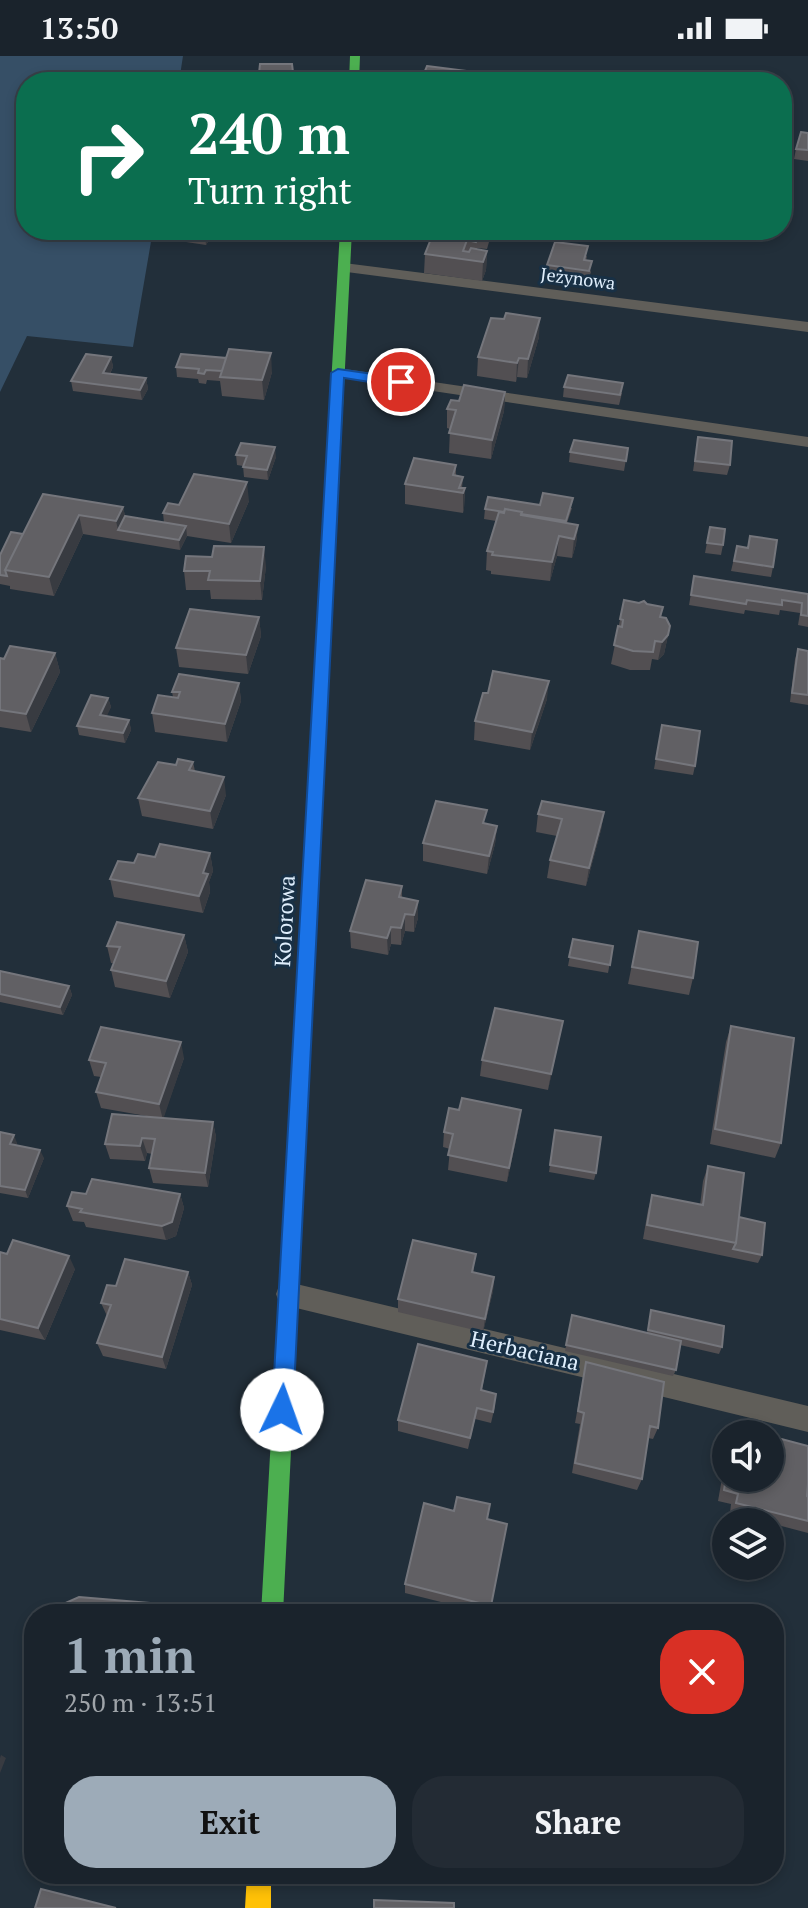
<!DOCTYPE html>
<meta charset="utf-8">
<style>
body{margin:0;font-family:"PT Serif",serif;background:#232b34;color:#f1f3f6;height:100vh;display:flex;flex-direction:column;font-size:30px;white-space:nowrap}
*{box-sizing:border-box;margin:0}
p{font-size:26px;color:#9fa4a9}
.icon{flex:none;width:44px;height:44px;fill:none;stroke:currentColor;stroke-width:2;stroke-linecap:round;stroke-linejoin:round}
.map{position:relative;flex:1;overflow:hidden}
.panel{position:absolute;left:24px;top:1548px;width:760px;height:280px;display:flex;flex-direction:column;background:#1a232c;border-radius:32px;box-shadow:0 4px 12px #0003,0 0 0 2px #384048}
.panel>*{flex:none}
.hud{position:absolute;left:16px;top:16px;width:776px;height:168px;border-radius:32px;box-shadow:0 4px 12px #0003,0 0 0 2px #384048;background:#0b6e4f;color:#fff;overflow:hidden}
.controls{position:absolute;left:712px;top:1364px;display:grid;gap:16px}
.controls a{display:grid;place-items:center;width:72px;height:72px;border-radius:50%;background:#1a232c;box-shadow:0 4px 12px #0003,0 0 0 2px #384048;font-size:40px}
.pin{position:absolute;display:grid;place-items:center;width:68px;height:68px;color:#fff;margin:-34px;border:4px solid #fff;border-radius:50%;box-shadow:0 2px 8px #0007}
.me{position:absolute;width:88px;margin:-44px;rotate:3deg;stroke-linejoin:round;filter:drop-shadow(0 0 6px #0008)}
.turn{display:flex;align-items:center;gap:28px;height:168px;padding:0 40px;font-size:36px}
.turn .icon{width:104px;height:104px;stroke-width:2.5}
.turn b{display:block;font-size:56px;line-height:68px}
.round{display:grid;place-items:center;flex:none;width:84px;height:84px;border-radius:32px;background:#232b34}
.head{display:flex;align-items:center;justify-content:space-between;height:136px;padding:0 40px}
h1{font-size:48px;font-weight:600;line-height:60px;color:#9dabb8}
.button{display:flex;gap:16px;margin-top:auto;padding:16px 40px}
.button a{flex:1;height:92px;border-radius:32px;background:#9dabb8;color:#111;font-size:32px;font-weight:600;line-height:92px;text-align:center}
.button a+a{background:#232b34;color:#f1f3f6}
.status{display:flex;justify-content:space-between;align-items:center;height:56px;padding:0 40px;background:#1a232c;direction:ltr}
.status svg{height:22px;fill:currentColor}
.map>svg:first-child{display:block}
.green{fill:#364f66}
.lines{fill:none;stroke-linecap:round;stroke-linejoin:round}
.lane{fill:#605e59;fill-rule:evenodd}
.fast{fill:#4caf50;fill-rule:evenodd}
.slow{fill:#ffc107;fill-rule:evenodd}
.wall{fill:#524f52}
.shaded-wall{fill:#383b41}
.building{fill:#616064;stroke:#75767c;stroke-width:2}
.route{fill:#1a73e8;stroke:#114b97;stroke-width:2}
.labels{text-anchor:middle;dominant-baseline:central;stroke-width:6;stroke-linejoin:round;paint-order:stroke}
.far-street-label{font-size:18px;fill:#dfeefc;stroke:#183045}
.street-label{font-size:22px;fill:#dfeefc;stroke:#183045}
</style>
<div class="status"><b>13:50</b><svg viewBox="0 0 49 12"><path d="M0 12V9h3v3zM5 12V6h3v6zM10 12V3h3v9zM15 12V0h3v12zM26 1h20v11H26zM47 4h2v5h-2z"/></svg></div>
<div class="map">
<svg width="808" height="1852" viewBox="0 0 808 1852">
<rect width="100%" height="100%" fill="#222f3a"/>
<path class="green" d="M0 0H183L179 26H26V174H153L133 291 27 280 0 336Z"/>
<g class="lines">
<path class="lane" d="M344 207 808 266V276L339 215V209Z
M338 312 808 381V391L332 320V314Z
M288 1226 808 1350V1376L288 1250 279 1246 276 1238 279 1230Z"/>
<path class="fast" d="M350 0H360L359 26H349Z
M340 174H352L338 449 331 454 324 449Z
M313 776 321 783 283 1558H261L305 783Z"/>
<path class="slow" d="M331 444 338 449 321 783 313 790 305 783 324 449Z
M247 1818H271V1852H245Z"/>
</g>
<path class="wall" d="M483 17 482 26H422V22Z
M808 77V105L794 103 796 93Z
M215 174 206 189 186 186 185 176Z
M480 174 489 186 487 193 477 192V193L487 195 486 214 482 225 424 217 425 198Z
M587 200 586 205 591 216 588 225 547 219V209Z
M504 263 539 281 527 322 517 321 516 326 477 320 478 301Z
M111 301 113 311 110 318 146 322 148 333 142 344 73 335 71 325Z
M176 311 272 316 264 344 222 340 220 325 207 324 206 328 199 327 198 323 177 321Z
M564 331 622 337 619 349 563 341Z
M505 336 504 355 491 403 449 397 450 373 447 372V353L459 345Z
M698 381 730 409 727 419 693 415Z
M628 392 624 415 569 406 570 396Z
M236 399 276 401 268 424 244 421 243 410 237 409Z
M456 409V420L463 421 462 432H465L464 452 463 457 405 448V428Z
M43 438 123 451 125 460 164 467 163 457 179 449 249 445 231 487 187 480 180 494 83 478 54 540 10 533V530L0 528V499L23 478Z
M540 449 572 452 567 467 578 469 576 488 572 502 557 500 550 525 491 518V515L486 514 487 495 496 465 484 463 485 453Z
M710 471 723 489 721 499 705 497Z
M737 490 773 511 771 521 731 515Z
M266 510 262 544 211 543 210 534H186L184 515Z
M694 520 808 538V571L798 569 800 557 780 554 779 559 745 554 744 558 689 549Z
M624 544 663 551 661 561 670 570 664 598 658 604 652 603 650 614H630L611 608Z
M259 561 261 580 248 618 179 611 176 592Z
M798 593 808 595V649L790 646 795 603Z
M55 597 60 616 31 676 0 671V602Z
M239 627 241 645 227 686 155 676 152 657 173 641 172 636Z
M488 637 547 643 530 694 474 684 475 665Z
M108 642 111 651 106 660 129 664 131 674 125 687 79 679 77 670Z
M662 669 695 710 693 719 654 713Z
M193 706 195 715 226 739 213 773 142 760 138 742 176 709Z
M604 756 601 774 586 830 547 822 550 804 557 780 536 776 538 758Z
M486 768 497 770 495 788 487 818 423 805V787Z
M210 797 213 815 209 826 210 836 203 857 114 841 110 823 134 807 155 801Z
M402 830V842L418 862 414 876 405 875 401 889 391 888 388 899 351 892 350 875Z
M639 875 693 922 689 939 628 928Z
M184 879 188 896 170 942 115 931 111 914 114 907H111L107 890Z
M573 883 613 890 608 917 568 910Z
M0 915 69 930 72 939 63 959 0 946Z
M563 965 548 1034 480 1020 482 1004Z
M731 970 781 1087 775 1102 710 1088 726 986Z
M184 1002 163 1062 213 1066 216 1081 208 1131 153 1127 149 1112 152 1098 147 1097 145 1105 110 1103 105 1088 152 1061 101 1052 96 1036 101 1021 94 1020 89 1004Z
M459 1054H521L519 1070 507 1126 448 1114 450 1093 443 1091 444 1076Z
M555 1074 596 1117 594 1124 549 1116Z
M0 1076 17 1087 16 1089 44 1102 28 1142 0 1137Z
M708 1110 762 1199 758 1207 643 1183 648 1154 652 1139 700 1149 703 1125Z
M86 1138H180L184 1152 176 1180 166 1184 86 1171 84 1166 73 1165 67 1150Z
M0 1196 75 1213 45 1284 0 1274Z
M474 1212 473 1217 494 1221 493 1235 483 1276 398 1256V1243Z
M188 1216 192 1229 166 1313 103 1300 97 1287 107 1260 101 1247 116 1230Z
M651 1254 722 1291 719 1298 680 1289 676 1314 673 1320 565 1295 572 1259 647 1277Z
M487 1305 482 1334 495 1350 491 1367 475 1363 468 1393 398 1375V1364Z
M586 1306 658 1372 653 1383 648 1382 642 1423 637 1434 572 1417 580 1368 575 1367Z
M726 1415V1422L808 1441V1477L770 1467V1466H764L730 1457 731 1448 718 1445 722 1422Z
M487 1463 491 1550 489 1558 405 1537V1528Z
M100 1818H129L127 1826Z"/>
<path class="shaded-wall" d="M208 174H215L206 189 205 179Z
M487 195 486 214 482 225 483 206Z
M540 262 539 281 527 322 528 303Z
M271 297 272 316 264 344 262 324Z
M111 301 113 311 105 327 103 317Z
M519 302 517 321 516 326 517 307Z
M146 322 148 333 142 344 140 334Z
M505 336 504 355 491 403 492 384Z
M275 391 276 401 268 424 267 414Z
M247 426 249 445 231 487 229 468Z
M465 432 464 452 463 457V437Z
M123 451 127 470 118 474 116 465Z
M79 459 83 478 54 540 49 521Z
M578 469 576 488 572 502 574 483Z
M186 470 187 480 180 494 179 484Z
M559 480 557 500 550 525 552 506Z
M264 491 266 510 262 544 260 525Z
M259 561 261 580 248 618 246 599Z
M668 579 664 598 658 604 662 586Z
M55 597 60 616 31 676 26 658Z
M549 625 547 643 530 694 532 676Z
M239 627 241 645 227 686 225 668Z
M108 642 111 651 103 669 100 659Z
M129 664 131 674 125 687 123 677Z
M224 721 226 739 213 773 210 755Z
M604 756 601 774 586 830 589 812Z
M497 770 495 788 487 818 489 800Z
M210 797 213 815 209 826 210 836 203 857 199 840 203 817Z
M418 845V862L414 876V859Z
M405 858V875L401 889V872Z
M391 871V888L388 899 387 882Z
M184 879 188 896 170 942 166 925Z
M69 930 72 939 63 959 60 951Z
M563 965 560 981 548 1034 551 1018Z
M181 986 184 1002 163 1064 159 1048Z
M521 1054 519 1070 507 1126 509 1112Z
M213 1066 216 1081 208 1131 205 1117Z
M14 1079 17 1087 13 1096 10 1088Z
M142 1082 147 1097 145 1105 140 1090Z
M40 1094 44 1102 28 1142 25 1134Z
M180 1138 184 1152 176 1180 166 1184 162 1170Z
M69 1200 75 1213 45 1284 38 1272Z
M188 1216 192 1229 166 1313 162 1301Z
M494 1221 493 1235 483 1276 485 1263Z
M173 1549 178 1558H172Z
M1 1699 6 1702 0 1717V1702Z
M122 1818H129L127 1826 120 1822Z"/>
<path class="building" d="M260 8H292L293 16H296L295 26H258Z
M427 10 483 17 479 26H455L422 22Z
M801 76 808 77V94L796 93Z
M186 174H208L205 179 185 176Z
M438 174H480L490 176 487 183 478 182 476 186 478 181 438 176Z
M434 175 478 181 476 186 467 184 463 195 469 196 471 192 487 195 483 206 425 198Z
M555 186 588 190 584 204 592 205 589 215 547 209Z
M506 257 540 262 528 303 519 302 517 307 478 301 491 262 504 263Z
M229 293 271 297 262 324 220 321Z
M86 298 111 301 103 317 146 322 140 334 71 325Z
M181 298 226 302 222 315 206 314 204 318 198 317 199 313 176 311Z
M568 319 623 327 620 339 564 331Z
M464 329 505 336 492 384 449 377 456 354 447 353 451 344 459 345Z
M698 381 732 385 730 409 695 405Z
M574 384 628 392 626 405 570 396Z
M241 387 275 391 267 414 243 411 247 400 236 399Z
M414 402 456 409 453 419 463 421 459 432H465L463 437 405 428Z
M194 418 247 426 229 468 163 457 168 447 179 449Z
M543 437 573 442 566 465 521 458 522 456 505 453 504 456 485 453 488 441 540 449Z
M43 438 123 451 116 465 79 459 49 521 5 514Z
M505 453 522 456 521 459 578 469 574 483 559 480 552 506 492 499 493 496 487 495 499 456 504 457Z
M125 460 186 470 179 484 118 474Z
M710 471 725 473 723 489 707 487Z
M11 476 23 478 5 514 7 520 0 519V499Z
M750 480 777 484 773 511 734 505 737 490 748 492Z
M214 490 264 491 260 525 208 524 210 515H184L186 500 212 501Z
M694 520 808 538V560L801 559 802 547 782 544V549L747 544 746 548 691 539Z
M624 544 639 547 644 545 647 548 663 551 660 561 666 562 670 570 668 579 662 586 655 585 653 596 633 595 614 589 618 570 622 571 623 564 620 563Z
M190 553 259 561 246 599 176 592Z
M10 590 55 597 26 658 0 654V602L4 603Z
M798 593 808 595V639L792 637Z
M493 615 549 625 532 676 475 665 483 637H488Z
M179 618 239 627 225 668 152 657 158 639 178 642 180 636H172Z
M91 639 108 642 100 659 129 664 123 677 77 670Z
M662 669 700 675 695 710 656 703Z
M178 703 193 706 189 714 224 721 210 755 138 742 158 706 176 709Z
M436 745 487 754 483 767 497 770 489 800 423 787Z
M542 745 604 756 589 812 550 804 562 763 538 758Z
M160 788 210 797 203 817 208 818 199 840 110 823 118 805 134 807 138 798 155 801Z
M366 824 402 830 399 841 418 845 414 859 405 858 401 872 391 871 387 882 350 875Z
M117 866 184 879 166 925 111 914 120 891 107 890Z
M639 875 698 886 693 922 632 911Z
M573 883 613 890 610 909 569 901Z
M0 915 69 930 60 951 0 938Z
M495 952 563 965 551 1018 482 1004Z
M731 970 794 982 781 1087 715 1073Z
M101 971 181 986 159 1048 96 1036 106 1007 89 1004Z
M462 1042 521 1054 509 1112 448 1099 453 1078 444 1076 449 1052 459 1054Z
M112 1058 213 1066 205 1117 149 1112 155 1083 142 1082 140 1090 105 1088Z
M555 1074 601 1081 596 1117 550 1109Z
M0 1076 14 1079 10 1088 40 1094 25 1134 0 1130Z
M708 1110 744 1117 736 1187 647 1169 652 1139 703 1149Z
M92 1123 180 1138 172 1166 162 1170 80 1156 82 1153 67 1150 72 1136 86 1138Z
M739 1161 765 1167 762 1199 733 1193 736 1187Z
M13 1184 69 1200 38 1272 0 1263V1196L7 1198Z
M413 1184 476 1198 472 1216 494 1221 485 1263 398 1243Z
M125 1203 188 1216 162 1301 97 1287 111 1249 101 1247 107 1229 116 1230Z
M651 1254 724 1270 722 1291 648 1274Z
M572 1259 681 1285 676 1314 566 1289Z
M418 1288 487 1305 481 1334 496 1338 493 1356 477 1352 470 1382 398 1364Z
M586 1306 664 1326 658 1372 650 1370 642 1423 575 1407 584 1357 578 1355Z
M746 1374 762 1378H745Z
M770 1380 808 1390V1428L807 1440 808 1441V1465L736 1447 738 1438 724 1434 726 1422H770Z
M457 1441 490 1448 487 1463 507 1468 491 1550 405 1528 424 1447 454 1455Z
M79 1541 173 1549 172 1558H59L61 1549Z
M106 1818H122L120 1822Z
M41 1833 116 1852H35Z
M374 1844 454 1847V1852H374Z"/>
<path class="route" d="M338 313 401 322 407 326 401 331 344 322 293 1354 290 1362 282 1365 275 1362 272 1354 331 317Z"/>
<g class="labels">
<g class="far-street-label">
<text transform="translate(578 222) rotate(7)">Jeżynowa</text>
</g>
<g class="street-label">
<text transform="translate(284 865) rotate(-87)">Kolorowa</text>
<text transform="translate(525 1294) rotate(13)">Herbaciana</text>
</g>
</g>
</svg>
<div class="controls">
<a><svg class="icon" aria-label="sound" viewBox="0 0 24 24"><path d="M4 9h4l5-4v14l-5-4H4zM17 9q2 3 0 6"/></svg></a>
<a><svg class="icon" aria-label="layers" viewBox="0 0 24 24"><path d="M12 4l9 5-9 5-9-5zM3 14l9 5 9-5"/></svg></a>
</div>
<div class="pin" style="left:401px;top:326px;background:#d93025"><svg class="icon" aria-label="arrive" viewBox="0 0 24 24"><path d="M6 21V4h12l-3 4 3 4H6"/></svg></div>
<svg class="me" style="left:282px;top:1354px" viewBox="-20 -20 40 40"><circle r="19" fill="#fff"/><path d="M0-13L10 11 0 6-10 11z" fill="#1a73e8"/></svg>
<div class="hud">
<div class="turn"><svg class="icon" aria-label="right" viewBox="0 0 24 24"><path d="M7 20v-9h11M14 6l5 5-5 5"/></svg><div><b>240 m</b>Turn right</div></div>
</div>
<section class="panel">
<div class="head"><div><h1>1 min</h1><p>250 m · 13:51</p></div><a class="round" style="background:#d93025;color:#fff"><svg class="icon" aria-label="close" viewBox="0 0 24 24"><path d="M6 6l12 12M18 6L6 18"/></svg></a></div>
<div class="button"><a>Exit</a><a>Share</a></div>
</section>
</div>
